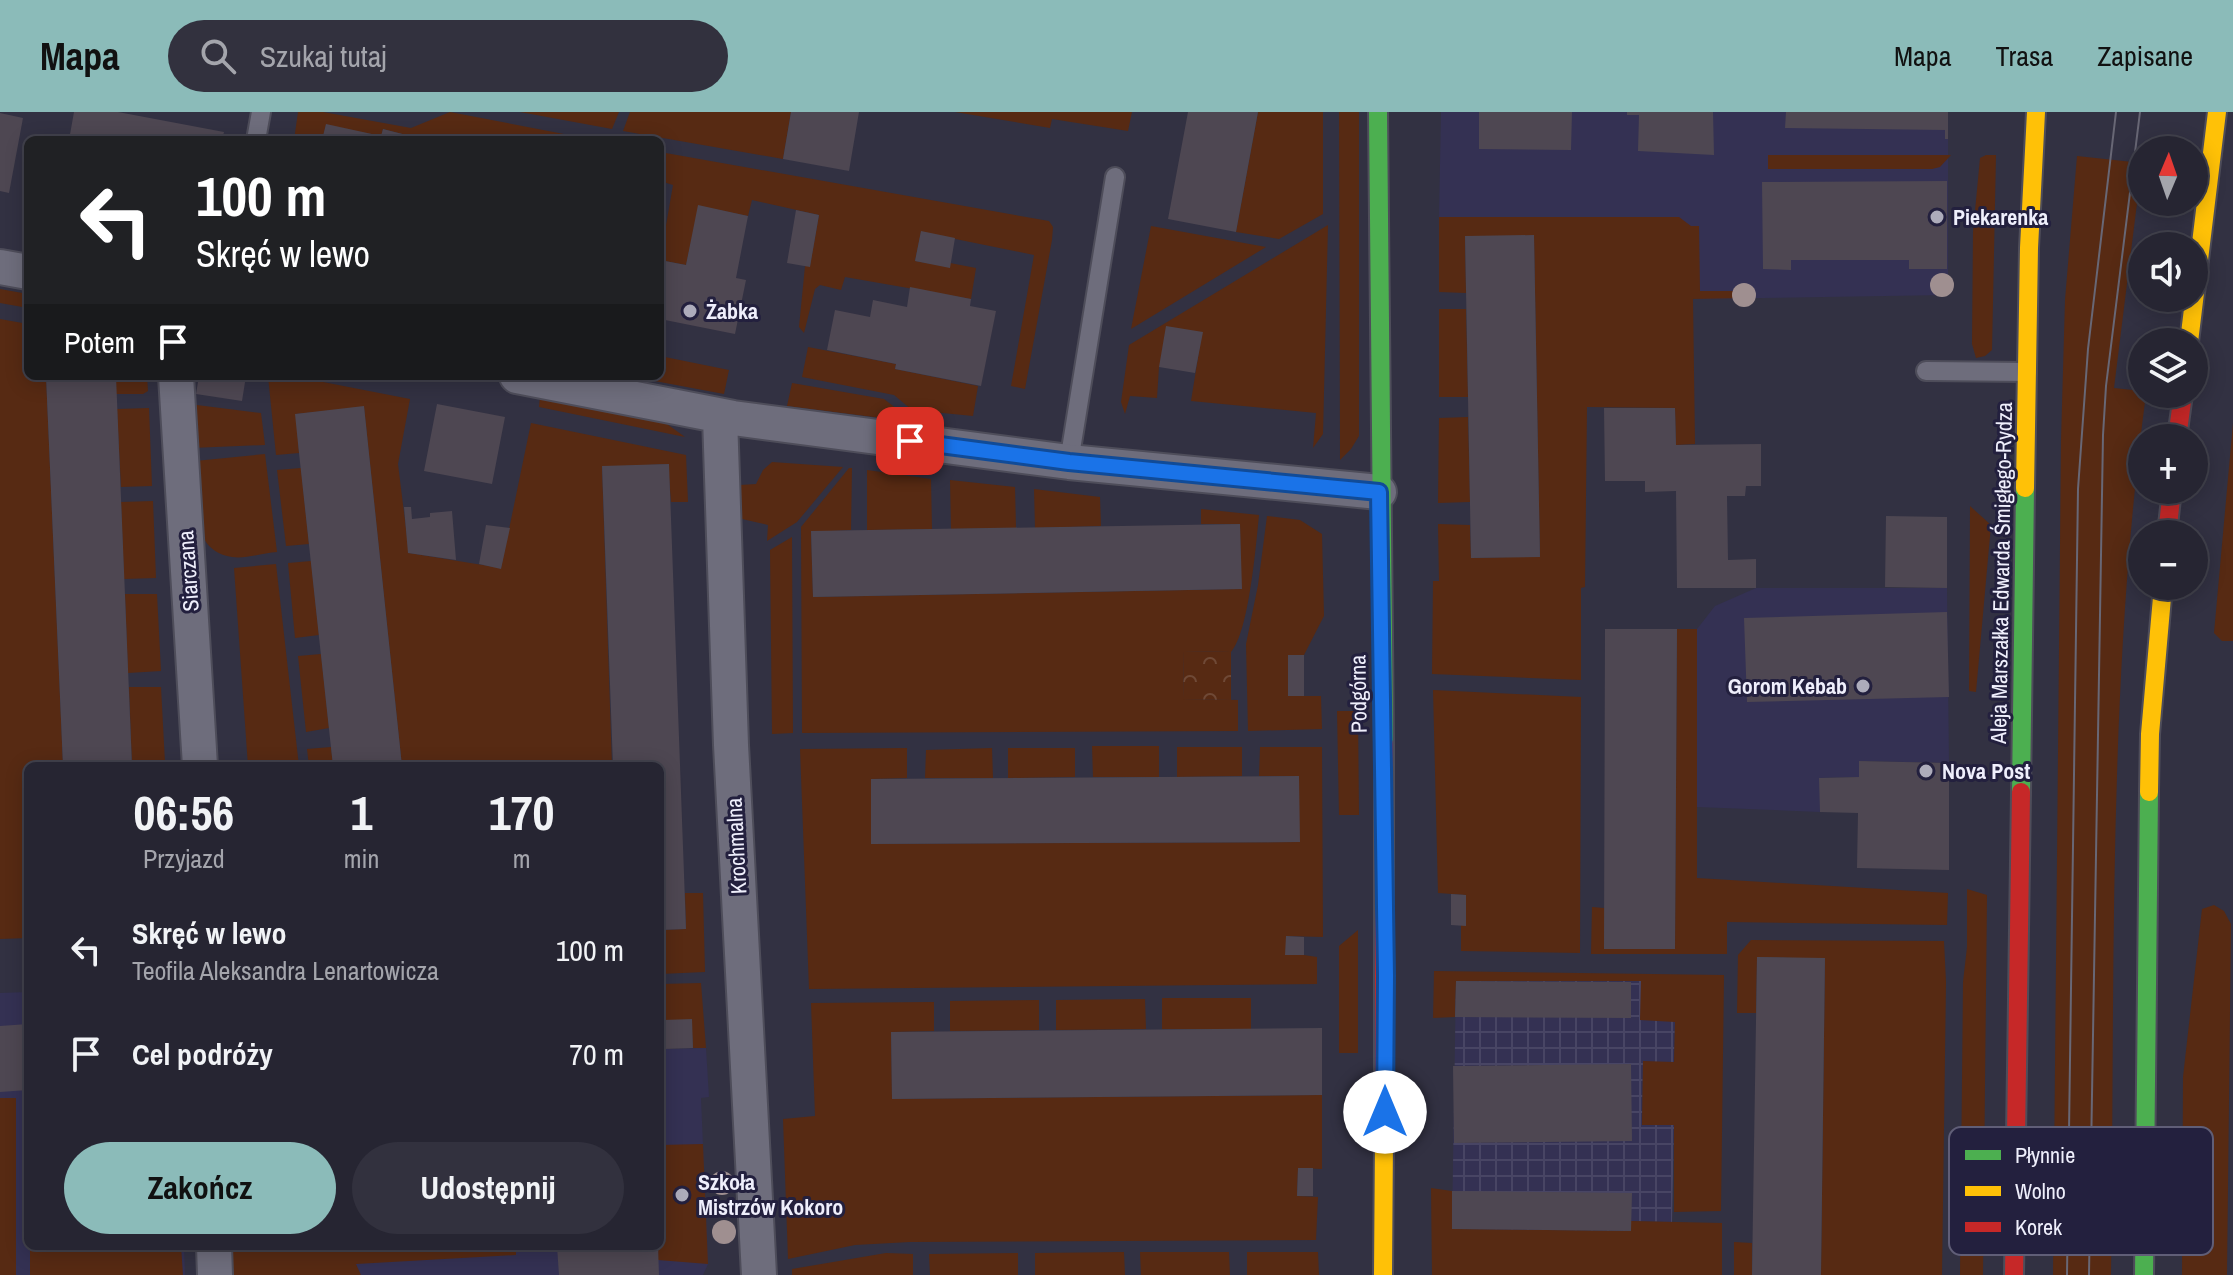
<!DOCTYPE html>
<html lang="pl">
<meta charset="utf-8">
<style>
body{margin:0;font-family:"Archivo Narrow",sans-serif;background:#32313e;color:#f1f3f6;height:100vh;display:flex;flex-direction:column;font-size:30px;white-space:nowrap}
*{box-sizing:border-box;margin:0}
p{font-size:26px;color:#a4a5ac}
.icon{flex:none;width:44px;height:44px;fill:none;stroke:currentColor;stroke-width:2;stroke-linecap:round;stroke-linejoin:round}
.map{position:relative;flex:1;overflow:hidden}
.drawer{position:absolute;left:24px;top:650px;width:640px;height:488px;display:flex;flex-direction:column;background:#262532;border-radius:12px;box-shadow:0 4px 20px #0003,0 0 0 2px #42424d}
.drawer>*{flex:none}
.guide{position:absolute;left:24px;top:24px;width:640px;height:244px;border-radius:12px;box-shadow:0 4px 20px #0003,0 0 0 2px #42424d;background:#202124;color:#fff;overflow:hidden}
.needle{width:52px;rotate:2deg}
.tools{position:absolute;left:2128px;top:24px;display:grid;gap:16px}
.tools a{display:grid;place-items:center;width:80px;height:80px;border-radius:50%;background:#262532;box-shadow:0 4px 20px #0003,0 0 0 2px #42424d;font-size:40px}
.pin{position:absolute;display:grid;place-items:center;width:68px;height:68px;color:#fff;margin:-34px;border-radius:16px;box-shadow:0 4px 12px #0006}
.me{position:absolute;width:88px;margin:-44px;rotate:0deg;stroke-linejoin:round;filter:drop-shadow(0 0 6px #0008)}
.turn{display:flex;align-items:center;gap:28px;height:168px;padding:0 40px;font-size:36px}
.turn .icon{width:104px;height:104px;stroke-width:2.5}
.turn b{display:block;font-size:56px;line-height:68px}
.then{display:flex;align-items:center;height:76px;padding:0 40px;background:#0003;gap:16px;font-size:30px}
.eta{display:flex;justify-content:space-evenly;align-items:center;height:136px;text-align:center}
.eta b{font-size:48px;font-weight:700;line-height:56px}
.primary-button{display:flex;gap:16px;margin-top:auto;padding:16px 40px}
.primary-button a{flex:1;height:92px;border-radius:48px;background:#8bbbb9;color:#111;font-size:32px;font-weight:700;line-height:92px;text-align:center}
.primary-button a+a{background:#32313e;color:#f1f3f6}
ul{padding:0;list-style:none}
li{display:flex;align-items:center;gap:24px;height:104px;padding:0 40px}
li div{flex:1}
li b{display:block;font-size:30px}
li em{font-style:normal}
header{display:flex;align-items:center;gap:48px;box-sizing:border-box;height:112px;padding:0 40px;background:#8bbbb9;color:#111}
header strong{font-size:38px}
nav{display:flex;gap:44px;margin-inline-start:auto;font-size:28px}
.search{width:560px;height:72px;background:#32313e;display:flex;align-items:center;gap:20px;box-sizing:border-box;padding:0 28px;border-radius:44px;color:#a4a5ac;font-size:30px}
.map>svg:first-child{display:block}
.built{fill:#343153}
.industrial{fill:url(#industrial-grid)}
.green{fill:#572a13}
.park{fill:url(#park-crowns)}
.building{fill:#4e4752}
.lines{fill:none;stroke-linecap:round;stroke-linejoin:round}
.lane-casing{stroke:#4e4d5a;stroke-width:22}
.street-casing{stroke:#4e4d5a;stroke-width:38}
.fast-casing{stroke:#4e4d5a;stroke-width:22}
.slow-casing{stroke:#4e4d5a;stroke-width:22}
.jam-casing{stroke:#4e4d5a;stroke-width:22}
.lane{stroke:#6e6d7c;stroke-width:18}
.street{stroke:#6e6d7c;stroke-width:34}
.fast{stroke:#4caf50;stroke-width:18}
.slow{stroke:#ffc107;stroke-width:18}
.jam{stroke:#c62828;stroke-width:18}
.tram{stroke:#686775;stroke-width:2}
.tree{fill:#9f8f90}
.route-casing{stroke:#114b97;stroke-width:20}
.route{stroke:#1a73e8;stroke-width:14}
.poi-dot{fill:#adacbb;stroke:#23203e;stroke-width:3}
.labels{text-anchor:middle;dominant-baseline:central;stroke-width:6;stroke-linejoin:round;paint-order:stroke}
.poi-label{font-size:22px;font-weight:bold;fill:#efeffc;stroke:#23203e;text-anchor:start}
.street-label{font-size:22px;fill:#efeffc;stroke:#23203e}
.key{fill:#23203e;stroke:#605e77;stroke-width:2}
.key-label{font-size:22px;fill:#efeffc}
</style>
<header>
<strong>Mapa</strong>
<div class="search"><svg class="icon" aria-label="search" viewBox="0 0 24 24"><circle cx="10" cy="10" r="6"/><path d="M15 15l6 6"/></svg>Szukaj tutaj</div>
<nav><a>Mapa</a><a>Trasa</a><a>Zapisane</a></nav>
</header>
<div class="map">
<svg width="2233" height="1163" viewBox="0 0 2233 1163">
<defs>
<pattern id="industrial-grid" width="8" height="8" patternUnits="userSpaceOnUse" patternTransform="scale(2)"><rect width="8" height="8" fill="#343153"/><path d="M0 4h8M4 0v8" fill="none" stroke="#484564"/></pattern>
<pattern id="park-crowns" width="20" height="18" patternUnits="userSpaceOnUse" patternTransform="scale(2)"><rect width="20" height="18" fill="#572a13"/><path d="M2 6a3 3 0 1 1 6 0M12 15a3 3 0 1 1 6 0" fill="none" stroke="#6f4936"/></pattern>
</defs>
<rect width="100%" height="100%" fill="#323142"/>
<path class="built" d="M1441 0H1948V183L1693 187 1679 105H1439Z
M1756 476H1947L1949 651 1860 649 1859 665 1820 666V700L1697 695V517L1715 494Z
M28 880V1134H184L185 1163H0V881Z
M706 936 709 985 701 986 708 1152 703 1163H231L229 1134H660V937Z"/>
<path class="industrial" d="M1456 869H1641L1675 909 1674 950H1643L1642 1013H1674L1672 1110 1632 1109 1631 1119 1452 1117Z"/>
<path class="green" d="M298 0H323L411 16 450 0 595 28H425L383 17 381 24 326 13 322 28H294Z
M520 0H619L612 17Z
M630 0H791L783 47 623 19Z
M955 0H1132L1128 19 1052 7 1050 16Z
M1258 0H1323V102L1279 127 1236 120Z
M1339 0H1359V324L1351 337 1340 348Z
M660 40 1049 109 1053 115 1052 128 1025 277 1011 274 1034 143 921 120 915 149 949 155 950 151 976 156 971 187 845 165 841 178 820 173 815 177 804 221 799 215 805 154H810L819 103 752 88 748 104 699 94 686 153 660 148 673 73 660 69Z
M1768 43H1951L1940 55 1932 57H1768Z
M1986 43H1996L1992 238 1985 244 1976 246 1972 232 1973 120 1980 46Z
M2077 44 2142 51 2114 276 2142 279V282H2146C2107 574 2115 869 2111 1163H2053L2061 328 2065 188Z
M1439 105H1679L1691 114H1699L1700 179H1749V186L1693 187 1695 332 1676 333 1675 296 1587 295 1585 475 1581 476V568L1432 562 1433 469H1439L1438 412 1470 413 1471 446 1540 444 1534 124 1465 125 1466 181 1439 180Z
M1328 113 1323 322 1313 336 1316 301 1191 289 1202 221 1159 255 1157 286 1130 284 1125 302 1121 290 1129 233Z
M1151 114 1266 135 1131 217Z
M0 177 28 182V196L0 191Z
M1439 197H1466L1468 285H1439Z
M0 207 28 212V264H46L63 654H28V826L0 827Z
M808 235 896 252 895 257 978 274 973 304 912 298 894 283 802 265Z
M660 244 729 258 724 282 628 264H660Z
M116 264H147L148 279 143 282H116Z
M268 264 323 270 410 287 398 352 409 441 501 456 531 311 686 343 688 390H671L668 352 602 355 612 654H402L364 295 296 302 299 341 276 343Z
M792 271 884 287 901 300 905 309 787 294Z
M540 284 660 307 685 325 539 295Z
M189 292 261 301 265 333 192 336Z
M149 296 152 374 121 375 117 297Z
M1468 305 1470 390 1438 391 1439 306Z
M2233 311V529H2222L2214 521Z
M265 342 277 440C263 441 246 447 232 445 187 438 197 384 195 349Z
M772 350 843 355 797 410 767 429 768 413 742 407 740 373 756 372 763 358Z
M301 356 309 432 286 434 277 358Z
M849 356H852L851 418 811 420 813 485 1241 477 1240 412H1201V397L1259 403C1256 433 1249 520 1231 540L1184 539 1183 587 1238 588V619L802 621 801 415Z
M867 358 931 367 932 417 867 418Z
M950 368 1015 375 1016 416 951 417Z
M1034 377 1100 385 1101 414 1035 416Z
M153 389 156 466 124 467 121 390Z
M1970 394 1991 413 1976 580 1969 579Z
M1267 404 1300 408 1322 422 1324 504 1304 543H1288L1289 584H1321L1322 617 1248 619 1246 532 1258 473Z
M792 425 793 621 772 622 770 438Z
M311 449 319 523 295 526 288 451Z
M276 452 299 654H248L234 456Z
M125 482H157L161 559 128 561Z
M1677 517H1697V766L1948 781 1947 813 1727 810V842H1591L1592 795 1604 796 1675 837Z
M321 542 329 616 306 620 298 544Z
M129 575H161L165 651 132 653Z
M1433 578 1581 585 1580 841 1461 839V813H1466V783L1438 781Z
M1337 599H1358L1359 703H1339Z
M1092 634H1159V665H1093Z
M331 635 333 654H309L307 637Z
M1177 635H1242V664L1177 665Z
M1260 635H1322L1323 825 1286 824 1304 843 1317 845V872L809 877 800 637 907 636V666L871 667 872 732 1299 730V664H1259Z
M992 636 993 666H925L926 638Z
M1008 636H1075V665L1008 666Z
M1967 777 1987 783 1983 1163H1960L1963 870 1967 835Z
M685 781H703L705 860 660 862V818L686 817Z
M2214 793 2224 799 2231 812 2227 1163H2182L2183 965 2202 797Z
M1358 818V941H1339V834Z
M1751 828 1944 829 1946 870 1942 1163H1821L1825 847 1757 845 1756 901H1737L1738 843Z
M1434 859 1724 863 1721 1099 1674 1100V1013H1642L1643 949 1674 950 1675 910 1640 908 1641 869H1456L1455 905 1433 906Z
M701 871 706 936H693L691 907 664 937H660V872Z
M1162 886H1251V917H1162Z
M1145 887 1146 917 1056 918V888Z
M1039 888V918L950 919V889Z
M934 890V919L891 920 892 987 1322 983V1057L1298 1056 1297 1084 1318 1085 1316 1128 910 1130 855 1133 788 1147 783 1007 815 1004 811 891Z
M0 986H16V1163H0Z
M703 1032 708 1152 658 1148 660 1033Z
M1431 1076 1452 1079 1453 1117 1630 1119 1631 1109 1722 1111V1163H1432Z
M1734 1130 1752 1131V1163H1734Z
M30 1134H181L183 1163H30Z
M229 1134H516V1143L356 1152 361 1163H231Z
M1124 1140 1125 1163H1035V1141Z
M1140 1140H1229L1230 1163H1141Z
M1247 1140H1318L1319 1163H1247Z
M886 1141 913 1142V1163H792V1157Z
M1018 1141V1163H930L929 1142Z"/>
<path class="park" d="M1184 539 1231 540V588L1183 587Z"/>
<path class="building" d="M74 0H118L224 20 222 28H69Z
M791 0H859L849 59 783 47Z
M1188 0H1258L1236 120 1168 107Z
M1479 0H1572L1571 38 1479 37Z
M1627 0H1713L1714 43 1638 39 1639 3H1627Z
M1786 0H1948V27H1945V18L1785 16Z
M0 1 23 6 9 81 0 79Z
M326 12 381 24 383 17 426 28H322Z
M1947 69V157H1909V148H1791V158L1763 157 1762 70Z
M698 93 748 104 736 166 746 168 735 222 660 207V148L686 153Z
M796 98 819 103 810 155 787 151Z
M921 119 955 126 950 156 915 149Z
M1534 123 1540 445 1471 446 1465 124Z
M910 175 971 187 970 194 996 199 981 274 895 257 896 252 827 238 835 198 870 205 873 188 907 195Z
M1166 214 1203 220 1195 261 1159 255Z
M46 264H116L132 654H63Z
M199 264H246L242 289 196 282Z
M437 292 505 305 492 372 424 359Z
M364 294 402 654H333L299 341 295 302Z
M1604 296H1675L1676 333 1761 332V374H1746L1745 384H1727L1728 448 1756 447V476H1677L1676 379 1645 380V369H1605Z
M669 352 686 817 660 818V654H613L602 354Z
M404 395H411L412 407 430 405V401L452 399 456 448 408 441Z
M1886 404 1947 405V476L1885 475Z
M1240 412 1242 477 813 485 811 419Z
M486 413 510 416 501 457 479 452Z
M1947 500 1949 585 1747 590 1744 506Z
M1605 517H1677L1675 837H1604Z
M1288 543H1304V584H1288Z
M1859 649 1949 651V758L1857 756 1858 701 1820 700 1819 666 1859 665Z
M1299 664 1300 730 871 732V667Z
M1451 782 1466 783V814L1451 813Z
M1286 824 1304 825V843H1285Z
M1757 845 1825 846 1821 1163H1752Z
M1456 869 1631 870V906L1455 905Z
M692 907 693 936 664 937 663 908Z
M28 912V978L0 980V914Z
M1322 916V983L892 987 891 920Z
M1631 952 1632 1029 1454 1031 1453 954Z
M1298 1056H1313V1084H1297Z
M1452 1079 1632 1081 1631 1119 1452 1117Z
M557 1134H658L659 1163H559Z"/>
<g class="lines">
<g class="lane-casing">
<path id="lane" d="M256 28 261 0
M1926 259 2027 260
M1069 350 1115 65"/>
</g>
<g class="street-casing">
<path id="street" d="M0 155 28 160
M176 264 200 654
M517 264 733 306 1069 350 1379 380
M720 305 731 633 759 1163
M214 1134 215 1163"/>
</g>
<g class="fast-casing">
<path id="fast" d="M1378 0 1384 632
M2021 680 2025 376
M2144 1163 2149 680"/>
</g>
<g class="slow-casing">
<path id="slow" d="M2189 230 2217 0
M2025 376 2029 136 2036 0
M2149 680 2150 622 2163 474
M1383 1163 1384 1025"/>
</g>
<g class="jam-casing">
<path id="jam" d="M2177 326 2183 282
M2167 422 2172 378
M1384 632V1025
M2014 1163 2021 680"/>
</g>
<use href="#lane" class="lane"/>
<use href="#street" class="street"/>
<use href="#fast" class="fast"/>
<use href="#slow" class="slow"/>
<use href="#jam" class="jam"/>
<path class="tram" d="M2067 1163 2078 377 2088 237 2116 0
M2089 1163 2103 323 2106 274 2140 0"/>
</g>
<g class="tree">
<circle cx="1942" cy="173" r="12"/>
<circle cx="1744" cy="183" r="12"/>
<circle cx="722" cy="1071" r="12"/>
<circle cx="724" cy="1120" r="12"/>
</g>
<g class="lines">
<g class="route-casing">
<path id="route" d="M910 329 1069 350 1379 380 1386 864 1385 1000"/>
</g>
<use href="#route" class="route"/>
</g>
<g class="poi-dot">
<circle cx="1937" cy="105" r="8"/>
<circle cx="690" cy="199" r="8"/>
<circle cx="1863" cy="574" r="8"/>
<circle cx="1926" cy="659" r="8"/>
<circle cx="682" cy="1083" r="8"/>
</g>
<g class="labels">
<g class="poi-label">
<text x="1953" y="105">Piekarenka</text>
<text x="706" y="199">Żabka</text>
<text x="1847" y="574" text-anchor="end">Gorom Kebab</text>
<text x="1942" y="659">Nova Post</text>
<text x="698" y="1070">Szkoła<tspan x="698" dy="25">Mistrzów Kokoro</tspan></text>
</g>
<g class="street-label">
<text transform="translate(188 459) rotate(-94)">Siarczana</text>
<text transform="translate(2001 461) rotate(-89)">Aleja Marszałka Edwarda Śmigłego-Rydza</text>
<text transform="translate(1358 582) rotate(-91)">Podgórna</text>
<text transform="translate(736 734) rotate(-93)">Krochmalna</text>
</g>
</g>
<rect x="1949" y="1015" width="264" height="128" rx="12" class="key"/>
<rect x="1965" y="1038" width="36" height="10" fill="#4caf50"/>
<rect x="1965" y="1074" width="36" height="10" fill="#ffc107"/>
<rect x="1965" y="1110" width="36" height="10" fill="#c62828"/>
<g class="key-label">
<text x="2015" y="1051">Płynnie</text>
<text x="2015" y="1087">Wolno</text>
<text x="2015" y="1123">Korek</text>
</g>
</svg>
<div class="tools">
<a><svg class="needle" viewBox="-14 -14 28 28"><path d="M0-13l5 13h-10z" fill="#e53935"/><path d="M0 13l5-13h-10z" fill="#a4a5ac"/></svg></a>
<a><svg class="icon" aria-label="sound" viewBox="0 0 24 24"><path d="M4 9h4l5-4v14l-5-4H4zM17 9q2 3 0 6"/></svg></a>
<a><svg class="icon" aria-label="layers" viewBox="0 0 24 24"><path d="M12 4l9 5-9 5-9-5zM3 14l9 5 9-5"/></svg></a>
<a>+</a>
<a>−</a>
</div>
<div class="pin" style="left:910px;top:329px;background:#d93025"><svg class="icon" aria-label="arrive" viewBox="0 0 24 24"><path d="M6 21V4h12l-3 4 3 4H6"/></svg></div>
<svg class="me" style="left:1385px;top:1000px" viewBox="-20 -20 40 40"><circle r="19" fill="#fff"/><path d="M0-13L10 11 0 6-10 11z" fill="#1a73e8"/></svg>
<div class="guide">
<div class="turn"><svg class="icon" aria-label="left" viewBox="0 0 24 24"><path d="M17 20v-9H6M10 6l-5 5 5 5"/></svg><div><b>100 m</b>Skręć w lewo</div></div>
<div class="then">Potem<svg class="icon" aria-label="arrive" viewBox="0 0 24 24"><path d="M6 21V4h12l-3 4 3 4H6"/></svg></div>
</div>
<section class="drawer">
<div class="eta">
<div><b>06:56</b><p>Przyjazd</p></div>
<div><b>1</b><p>min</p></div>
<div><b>170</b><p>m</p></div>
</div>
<ul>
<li><svg class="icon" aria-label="left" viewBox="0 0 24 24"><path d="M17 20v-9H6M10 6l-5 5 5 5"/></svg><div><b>Skręć w lewo</b><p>Teofila Aleksandra Lenartowicza</p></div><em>100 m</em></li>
<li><svg class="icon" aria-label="arrive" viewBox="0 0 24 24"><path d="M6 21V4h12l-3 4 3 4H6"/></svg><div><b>Cel podróży</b></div><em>70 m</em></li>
</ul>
<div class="primary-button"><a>Zakończ</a><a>Udostępnij</a></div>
</section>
</div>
